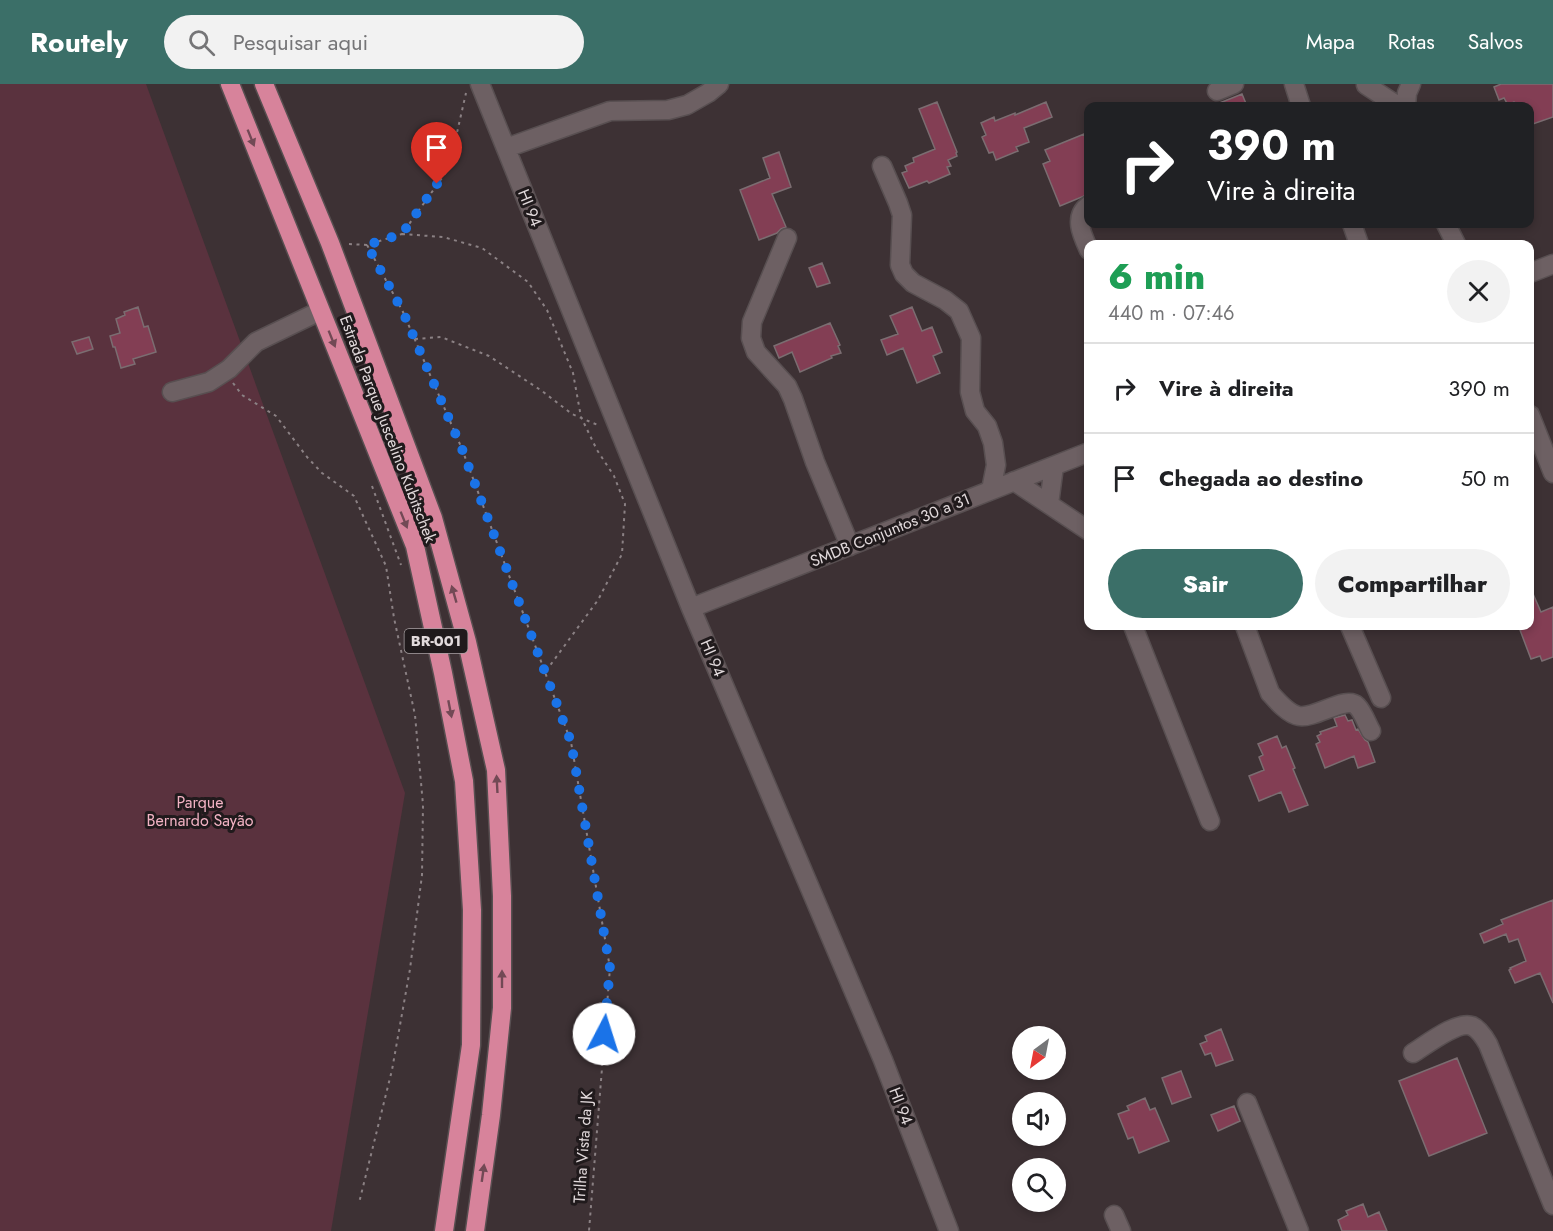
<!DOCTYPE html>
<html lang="pt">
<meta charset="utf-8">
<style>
body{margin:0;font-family:Jost,sans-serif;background:#f2f2f2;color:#202124;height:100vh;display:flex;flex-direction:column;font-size:22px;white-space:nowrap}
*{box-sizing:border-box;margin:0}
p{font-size:20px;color:#757577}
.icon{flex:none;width:33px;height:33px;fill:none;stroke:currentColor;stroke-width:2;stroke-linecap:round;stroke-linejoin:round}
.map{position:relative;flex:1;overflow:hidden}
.sheet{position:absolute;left:1084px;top:156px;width:450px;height:390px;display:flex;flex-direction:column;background:#fff;border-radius:12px;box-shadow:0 3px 9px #0003}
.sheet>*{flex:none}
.top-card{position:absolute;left:1084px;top:18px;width:450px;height:126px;border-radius:12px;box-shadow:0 3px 9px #0003;background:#202124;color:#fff;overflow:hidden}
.needle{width:39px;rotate:212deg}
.tools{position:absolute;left:1012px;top:942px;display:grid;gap:12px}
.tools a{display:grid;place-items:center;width:54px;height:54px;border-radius:50%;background:#fff;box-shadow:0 3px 9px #0003;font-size:30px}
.pin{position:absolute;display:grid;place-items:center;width:51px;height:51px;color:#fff;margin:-62px -26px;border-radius:50% 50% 50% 0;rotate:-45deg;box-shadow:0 0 6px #0007}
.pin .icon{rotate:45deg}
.me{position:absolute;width:66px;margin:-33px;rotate:5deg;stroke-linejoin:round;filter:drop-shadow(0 0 4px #0008)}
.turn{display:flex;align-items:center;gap:21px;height:126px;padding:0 24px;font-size:27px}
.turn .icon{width:78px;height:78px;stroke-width:2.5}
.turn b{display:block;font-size:42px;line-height:51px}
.round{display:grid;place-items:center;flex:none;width:63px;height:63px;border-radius:32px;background:#f2f2f2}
.head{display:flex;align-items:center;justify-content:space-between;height:102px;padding:0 24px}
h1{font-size:36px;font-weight:800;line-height:45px;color:#1e9e55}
.primary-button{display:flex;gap:12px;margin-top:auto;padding:12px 24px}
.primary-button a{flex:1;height:69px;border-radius:36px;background:#3b6f68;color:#fff;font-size:24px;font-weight:800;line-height:69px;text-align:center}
.primary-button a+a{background:#f2f2f2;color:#202124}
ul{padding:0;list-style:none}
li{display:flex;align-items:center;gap:18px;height:90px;padding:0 24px;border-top:2px solid #e0e0e0}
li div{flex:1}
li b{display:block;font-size:22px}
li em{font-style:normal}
header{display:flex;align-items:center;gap:36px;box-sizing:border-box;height:84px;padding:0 30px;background:#3b6f68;color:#fff}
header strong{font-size:28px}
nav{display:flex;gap:33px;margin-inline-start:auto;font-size:21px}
.search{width:420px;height:54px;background:#f2f2f2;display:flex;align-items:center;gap:15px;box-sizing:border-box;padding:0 21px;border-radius:33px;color:#757577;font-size:22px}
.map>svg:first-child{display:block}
.green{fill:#5a323e}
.building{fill:#833e54;stroke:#7b6d71;stroke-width:1.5}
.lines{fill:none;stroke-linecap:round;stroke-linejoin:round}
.minor-casing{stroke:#584f51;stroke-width:21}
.highway-casing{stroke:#584f51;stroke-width:21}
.path{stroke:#8b8184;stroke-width:2;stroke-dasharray:3 4.5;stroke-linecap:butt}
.minor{stroke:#6d6063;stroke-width:18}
.highway{stroke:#d7839b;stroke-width:18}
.oneway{fill:#724955}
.route{stroke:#1a73e8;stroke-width:10;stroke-dasharray:0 18}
.labels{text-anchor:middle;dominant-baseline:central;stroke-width:6;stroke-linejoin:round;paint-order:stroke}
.shield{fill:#201a1c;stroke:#a8a0a2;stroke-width:1.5}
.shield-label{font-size:15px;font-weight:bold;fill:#e2dadc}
.street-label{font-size:16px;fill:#e2dadc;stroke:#201a1c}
.park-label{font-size:16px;fill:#f3b3c4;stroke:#201a1c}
</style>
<header>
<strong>Routely</strong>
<div class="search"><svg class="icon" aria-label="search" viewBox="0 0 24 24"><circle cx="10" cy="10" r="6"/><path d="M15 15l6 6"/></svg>Pesquisar aqui</div>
<nav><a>Mapa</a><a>Rotas</a><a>Salvos</a></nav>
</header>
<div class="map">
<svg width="1553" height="1147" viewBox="0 0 1553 1147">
<rect width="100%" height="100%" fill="#3d3134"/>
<path class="green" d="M0 0H146L405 709 331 1147H0Z"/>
<path class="building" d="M1501 0H1553V33L1530 41V22H1516L1514 18 1508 21 1504 14 1499 16 1494 3Z
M1242 10 1247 22H1212Z
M937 18 957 68 956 69 957 72 948 76 951 82 947 83 950 90 929 99 927 97 909 104 902 89 907 87 905 82 914 78 913 74 935 65 919 25Z
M1046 18 1052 33 1024 44 1029 58 1016 63 1018 67 996 76 993 68 989 69 982 53 986 51 981 39 994 33 995 37 1015 29V31Z
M1084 50 1086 55 1089 54V110L1060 122 1043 80 1050 77 1045 66Z
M779 68 791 103 772 110 786 143 781 145 777 149 759 156 740 106 770 94 763 74Z
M822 179 830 199 817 203 809 184Z
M138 223 144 243 148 242 156 268 133 275 135 280 121 284 115 263H113L110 252 120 249 116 235 125 231 124 228Z
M912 223 922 247 932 243 942 268 933 272 940 289 917 299 903 264 887 271 881 256 898 250 890 232Z
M830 239 840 261 838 262 841 269 831 272 832 274 800 288 792 268 779 274 774 262Z
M89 253 93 265 77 270 72 258Z
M1530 503 1541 528 1553 523V573L1542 577 1540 572 1531 575 1520 546 1530 542Z
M1345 631 1348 637 1352 636 1356 646 1358 645 1365 656 1368 658 1375 678 1358 684 1354 672 1325 684 1316 660 1320 658 1317 652 1321 650 1320 648 1337 642 1334 634Z
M1277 652 1282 664 1286 662 1295 684 1293 685 1308 721 1289 728 1281 708 1259 717 1249 692 1264 686 1259 673 1263 671 1258 660Z
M1553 816V919L1540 889 1515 899 1509 886 1511 885 1510 884 1526 877 1518 855 1509 858 1506 850 1484 859 1480 850 1503 840 1501 836Z
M1221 945 1233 976 1216 982 1211 969 1205 971 1200 960 1207 957 1205 952Z
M1457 974 1487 1049 1429 1072 1399 997Z
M1181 987 1191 1013 1172 1020 1162 994Z
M1145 1014 1150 1026 1155 1024 1169 1057 1139 1069 1133 1053 1128 1055 1118 1030 1129 1026 1127 1022Z
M1234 1022 1240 1037 1218 1047 1211 1031Z
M1363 1120 1368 1133 1379 1128 1387 1147H1342L1338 1136 1348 1131 1346 1127Z"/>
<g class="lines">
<g class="minor-casing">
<path id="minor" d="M480 0 691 524 883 976 949 1147
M1294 0 1301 22
M1366 1 1398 22
M1217 7 1234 0
M1406 22 1407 9 1411 0
M506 64 610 27 668 26 687 21 708 9 719 0
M882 82 898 119 902 131 900 181 904 190 913 199 945 216 959 227 971 254 970 308 975 327 987 342 993 359 996 381 991 406
M1089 121C1073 133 1082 151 1089 166
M1352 140 1359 160
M1446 140 1456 160
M787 154 752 238 751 254 756 268 787 302 793 315 815 378 850 462
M1530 189 1553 180
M172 308 209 298 229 285 256 258 320 227
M1530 331 1553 389
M1014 397 1089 447
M1049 420 1054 382
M691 524 1089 368
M1133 542 1210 737
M1245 542 1270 609C1277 617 1288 630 1299 632 1315 635 1346 611 1357 622 1363 628 1367 640 1371 647
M1350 542 1381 614
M1413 969C1426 961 1458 936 1472 942 1479 945 1484 953 1488 960L1553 1121
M1247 1019 1299 1147
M1114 1131 1121 1147"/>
</g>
<g class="highway-casing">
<path id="highway" d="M230 0 415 462 443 589 464 697 472 826 471 961 444 1147
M264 0 330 159 433 434 467 558 496 686 502 812V924L491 1031 475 1147"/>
</g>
<path class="path" d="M402 150 443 153 482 164 528 198 547 226 573 289 581 333 597 366 614 392 625 420 622 470 598 516 546 587
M349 160 367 161 402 150 449 84 466 9
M367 161 403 228 462 365 571 658 610 884 589 1147
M415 255 441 253 489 272 542 307 572 330 600 342
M233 299 242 311 276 332 307 373 322 389 354 412 386 482 394 534 415 631 423 721 422 791 410 885 392 986 359 1119
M372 402 401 481"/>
<use href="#minor" class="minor"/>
<use href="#highway" class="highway"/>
</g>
<defs><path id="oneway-solid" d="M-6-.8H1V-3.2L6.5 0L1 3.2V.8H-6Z" transform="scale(1.5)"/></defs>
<g class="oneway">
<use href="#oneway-solid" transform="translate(251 54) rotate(68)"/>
<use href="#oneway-solid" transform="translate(332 255) rotate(68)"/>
<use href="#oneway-solid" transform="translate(404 436) rotate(68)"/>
<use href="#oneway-solid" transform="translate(454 510) rotate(-106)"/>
<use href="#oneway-solid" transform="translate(450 625) rotate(79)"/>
<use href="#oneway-solid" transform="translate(497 700) rotate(-93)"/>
<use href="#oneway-solid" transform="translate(502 895) rotate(-90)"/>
<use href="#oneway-solid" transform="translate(483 1089) rotate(-82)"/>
</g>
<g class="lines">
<path class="route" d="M437 100 402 150 367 161 403 228 462 365 571 658 610 884 604 950"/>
</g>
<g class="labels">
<rect class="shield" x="404.5" y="545" width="63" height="24" rx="4.5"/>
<g class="shield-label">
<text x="436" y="557">BR-001</text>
</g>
<g class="street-label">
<text transform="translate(530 124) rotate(68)">HI 94</text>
<text transform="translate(388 345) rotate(69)">Estrada Parque Juscelino Kubitschek</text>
<text transform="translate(890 446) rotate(-22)">SMDB Conjuntos 30 a 31</text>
<text transform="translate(713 574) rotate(67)">HI 94</text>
<text transform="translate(901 1022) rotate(69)">HI 94</text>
<text transform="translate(583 1063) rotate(-86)">Trilha Vista da JK</text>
</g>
<g class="park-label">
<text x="200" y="718">Parque<tspan x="200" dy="18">Bernardo Sayão</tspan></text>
</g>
</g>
</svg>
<div class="tools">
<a><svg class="needle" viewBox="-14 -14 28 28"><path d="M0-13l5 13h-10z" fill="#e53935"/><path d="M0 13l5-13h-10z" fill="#757577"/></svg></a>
<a><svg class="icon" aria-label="sound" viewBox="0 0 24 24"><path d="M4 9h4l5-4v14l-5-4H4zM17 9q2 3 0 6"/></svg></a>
<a><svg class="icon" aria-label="search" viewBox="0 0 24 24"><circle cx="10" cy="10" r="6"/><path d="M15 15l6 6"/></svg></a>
</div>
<div class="pin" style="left:437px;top:100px;background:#d93025"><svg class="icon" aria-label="arrive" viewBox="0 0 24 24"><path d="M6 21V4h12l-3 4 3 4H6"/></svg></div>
<svg class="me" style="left:604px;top:950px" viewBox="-20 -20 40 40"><circle r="19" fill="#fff"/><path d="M0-13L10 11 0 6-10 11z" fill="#1a73e8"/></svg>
<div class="top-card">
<div class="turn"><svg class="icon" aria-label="right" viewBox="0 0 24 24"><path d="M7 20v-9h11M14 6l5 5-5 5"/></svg><div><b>390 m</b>Vire à direita</div></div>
</div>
<section class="sheet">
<div class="head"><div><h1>6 min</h1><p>440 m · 07:46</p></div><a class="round"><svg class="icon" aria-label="close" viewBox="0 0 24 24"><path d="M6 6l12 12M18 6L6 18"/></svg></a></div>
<ul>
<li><svg class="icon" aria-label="right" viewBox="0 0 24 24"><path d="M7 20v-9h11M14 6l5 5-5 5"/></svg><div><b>Vire à direita</b></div><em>390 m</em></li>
<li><svg class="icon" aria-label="arrive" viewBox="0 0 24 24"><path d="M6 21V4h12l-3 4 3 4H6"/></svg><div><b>Chegada ao destino</b></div><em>50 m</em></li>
</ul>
<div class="primary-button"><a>Sair</a><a>Compartilhar</a></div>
</section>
</div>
